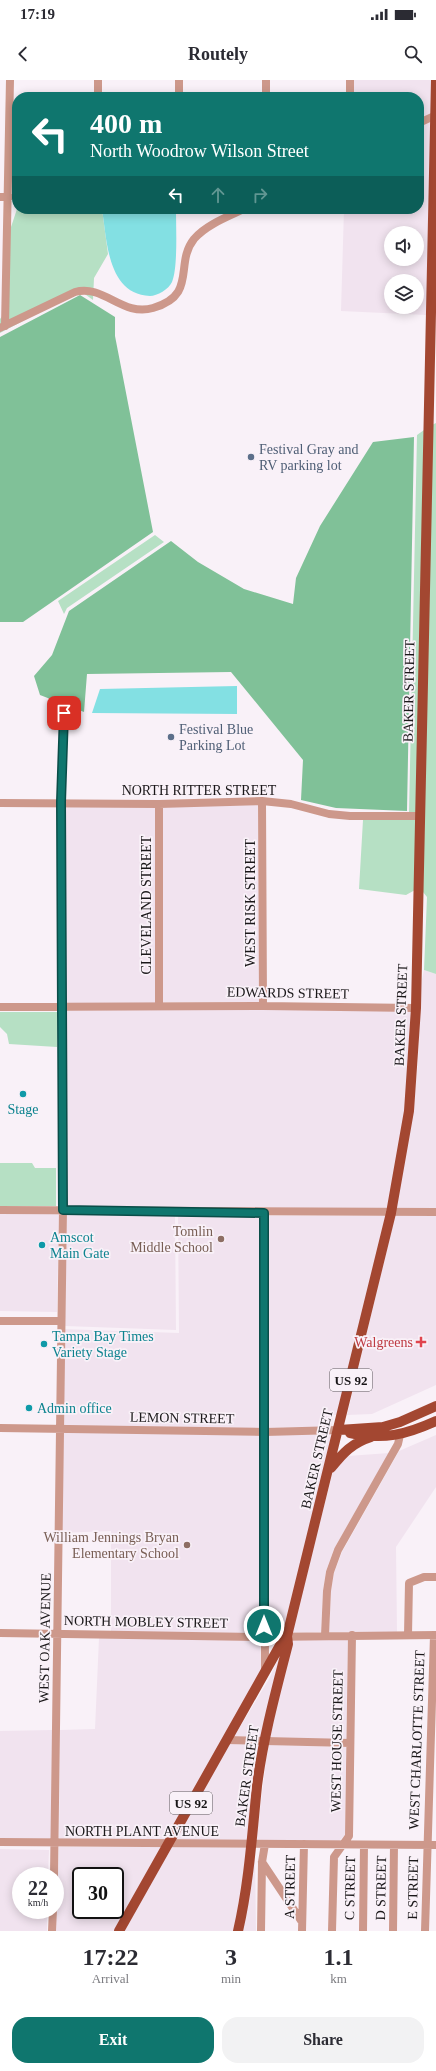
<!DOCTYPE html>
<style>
body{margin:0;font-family:Georgia,serif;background:#f2f2f3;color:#2b2b33;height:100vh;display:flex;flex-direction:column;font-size:15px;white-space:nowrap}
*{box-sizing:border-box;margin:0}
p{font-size:13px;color:#7c7c81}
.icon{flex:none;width:22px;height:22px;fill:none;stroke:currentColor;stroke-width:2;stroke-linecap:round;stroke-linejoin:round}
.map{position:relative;height:1851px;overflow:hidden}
.details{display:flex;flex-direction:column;background:#fff;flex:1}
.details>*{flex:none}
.hud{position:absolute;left:12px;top:12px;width:412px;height:122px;border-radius:16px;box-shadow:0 2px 10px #0003;background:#0f766e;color:#fff;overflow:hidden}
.fabs{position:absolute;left:384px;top:146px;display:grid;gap:8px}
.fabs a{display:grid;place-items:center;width:40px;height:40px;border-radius:50%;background:#fff;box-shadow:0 2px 10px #0003;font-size:20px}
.speed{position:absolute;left:12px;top:1787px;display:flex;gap:8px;font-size:20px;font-weight:700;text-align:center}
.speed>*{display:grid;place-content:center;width:52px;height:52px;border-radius:50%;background:#fff;box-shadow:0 2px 10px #0003;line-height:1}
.speed small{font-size:10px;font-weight:400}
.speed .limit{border:2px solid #111;border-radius:6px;background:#fff;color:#111}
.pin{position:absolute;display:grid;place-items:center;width:34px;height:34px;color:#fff;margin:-17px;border-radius:8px;box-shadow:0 2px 6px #0006}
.me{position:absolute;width:44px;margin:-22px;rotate:0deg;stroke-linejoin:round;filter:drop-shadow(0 0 3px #0008)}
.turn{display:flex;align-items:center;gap:14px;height:84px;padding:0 12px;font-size:18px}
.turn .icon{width:52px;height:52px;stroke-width:2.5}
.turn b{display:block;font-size:28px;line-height:34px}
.lanes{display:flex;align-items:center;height:38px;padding:0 12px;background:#0003;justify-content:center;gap:20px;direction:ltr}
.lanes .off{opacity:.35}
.eta{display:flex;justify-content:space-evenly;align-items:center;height:68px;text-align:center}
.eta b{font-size:24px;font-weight:700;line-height:28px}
.action{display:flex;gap:8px;margin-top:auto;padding:8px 12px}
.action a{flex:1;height:46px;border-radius:16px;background:#0f766e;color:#fff;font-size:16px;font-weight:700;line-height:46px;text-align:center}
.action a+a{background:#f2f2f3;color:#2b2b33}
.status{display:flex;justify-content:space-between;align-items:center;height:28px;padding:0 20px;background:#fff;direction:ltr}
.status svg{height:11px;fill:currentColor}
header{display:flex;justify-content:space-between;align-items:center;height:52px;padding:0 12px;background:#fff;font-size:18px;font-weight:700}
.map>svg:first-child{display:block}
.built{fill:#f1e3ef;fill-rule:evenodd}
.green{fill:#b6e0c4}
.forest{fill:#80c198}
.water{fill:#83e0e3}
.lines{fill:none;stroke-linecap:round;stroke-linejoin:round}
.minor{stroke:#cd988b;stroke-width:8}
.major{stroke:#a34731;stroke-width:10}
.route-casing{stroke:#0a4d48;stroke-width:10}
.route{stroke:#0f766e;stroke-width:7}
.service-dot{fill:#5c6f8a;stroke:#f9f1f8;stroke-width:1.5}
.culture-dot{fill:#0f9aa8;stroke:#f9f1f8;stroke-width:1.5}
.education-dot{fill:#8d6e63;stroke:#f9f1f8;stroke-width:1.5}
.health-dot{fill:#e0444e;stroke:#f9f1f8;stroke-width:1.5}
.labels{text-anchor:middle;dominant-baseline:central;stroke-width:3.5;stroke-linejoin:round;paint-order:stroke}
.shield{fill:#f9f1f8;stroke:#5d585c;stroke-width:1}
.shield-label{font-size:13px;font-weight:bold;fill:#1a1719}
.service-label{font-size:14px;fill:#4e5e75;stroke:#f9f1f8;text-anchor:start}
.street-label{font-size:14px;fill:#1a1719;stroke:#f9f1f8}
.culture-label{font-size:14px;fill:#0d838f;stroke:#f9f1f8;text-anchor:start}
.education-label{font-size:14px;fill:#785e54;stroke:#f9f1f8;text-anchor:end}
.health-label{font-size:14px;fill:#be3a42;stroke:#f9f1f8;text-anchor:end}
</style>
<div class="status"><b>17:19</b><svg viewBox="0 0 49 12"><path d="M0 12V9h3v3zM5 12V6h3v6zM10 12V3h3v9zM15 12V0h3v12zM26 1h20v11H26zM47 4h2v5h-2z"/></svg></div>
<header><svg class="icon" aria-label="back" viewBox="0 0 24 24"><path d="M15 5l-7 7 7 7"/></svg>Routely<svg class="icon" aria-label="search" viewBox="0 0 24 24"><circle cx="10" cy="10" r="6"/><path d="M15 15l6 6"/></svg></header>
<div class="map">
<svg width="436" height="1851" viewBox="0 0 436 1851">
<rect width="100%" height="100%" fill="#f9f1f8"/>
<path class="built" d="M350 0H432L426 235 341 231 344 129H419V17H349ZM391 153H417V179H391ZM391 201H417V227H391Z
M258 725 259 922H163V727Z
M65 726 155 727V923H66Z
M424 890 436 894V1129H396L413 1032 418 982 421 904Z
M62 927 416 928 414 982 391 1133H264V1557L111 1554V1451L59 1453 61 1249 179 1253 178 1131 63 1129Z
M0 1133H59L57 1232 0 1231Z
M67 1133 175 1135 176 1250 65 1246Z
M268 1136H386L338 1335H333L332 1347 268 1348Z
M395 1136H436V1305L372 1334 347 1335Z
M331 1354 327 1381 284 1553H268V1355Z
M436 1355V1407L396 1467 397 1552H329L331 1511 334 1493 342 1472 399 1371Z
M389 1373 334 1469 326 1491 323 1511 321 1552 292 1553 333 1391 348 1376Z
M99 1558 260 1560 261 1595 165 1760H59L60 1650 95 1649Z
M348 1558 346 1660 269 1658 292 1560Z
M283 1569 261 1658 234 1657 269 1599Z
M52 1650 51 1759H0V1651Z
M229 1664 259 1665 248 1761 174 1760Z
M268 1665 346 1667 345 1755 339 1761H256Z
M59 1767H161L114 1851H56ZM81 1796H115V1830H81Z
M170 1767 247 1768 234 1851H123Z
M0 1769 49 1770 48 1796H21V1830H47V1851H0Z
M255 1773 256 1851H242Z"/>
<path class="green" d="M17 129H102L108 174 94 198 93 220 82 212H78L0 253V239L3 235 7 159Z
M436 343V894L424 890 427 817 423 812 432 345Z
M424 350 416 733H409L417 355Z
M155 455 164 462 67 528 64 534 58 521Z
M363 740H416L415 810 406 815 359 809Z
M0 932H58L57 967 9 964 7 954 0 947Z
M0 1083H32L35 1088H56V1126H0Z"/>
<path class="forest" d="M80 215 115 237V256L153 452 23 542H0V257Z
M414 357 407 731 336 728 301 720 303 680 231 592 87 594 84 632 40 615 34 596 52 575 69 531 171 461 198 482 244 509 293 524 296 498 320 446 373 362Z"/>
<path class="water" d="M102 129H176C176 146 178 188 172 202 169 209 157 216 150 216 107 214 107 160 102 129Z
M237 606V634L92 633 100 609Z"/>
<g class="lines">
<path class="minor" d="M98 17V0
M179 17V0
M266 17V0
M350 17V0
M419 43 434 36
M0 117H9
M5 246 10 0
M0 248 75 212C104 204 122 237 153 228 198 215 174 184 194 159 206 145 227 137 244 129
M262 721 263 926
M0 723 159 724 262 721 291 724 329 734 350 736H420
M159 724V926
M0 927 263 926 416 928
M0 1130 436 1132
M264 1133 265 1592
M0 1241H61
M0 1348 265 1352 339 1350
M0 1553 264 1557 436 1555
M325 1555 327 1511 330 1492 338 1470 398 1364 400 1355
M408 1555 409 1503 424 1497H436
M227 1660 350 1663
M0 1762 436 1765
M262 1782 302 1842
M54 1796 63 1129 61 722 64 633
M52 1851 53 1830
M261 1851 262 1782 265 1764
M302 1851 304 1764
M332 1851 334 1777 349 1756 352 1555
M363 1851 364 1765
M393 1851 394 1765
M425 1851 434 1555"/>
<path class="major" d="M339 1350 383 1347 400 1342 436 1326
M350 1353C384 1360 405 1355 436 1341
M331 1388C343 1373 352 1363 371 1357
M119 1851 283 1560 287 1556
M238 1851C249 1803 252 1755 257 1706 263 1658 276 1611 288 1564L287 1556 391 1133 409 1031 416 928 436 0"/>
</g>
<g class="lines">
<g class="route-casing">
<path id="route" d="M64 633 61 722 63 1130 264 1133V1546"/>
</g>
<use href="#route" class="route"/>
</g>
<g class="service-dot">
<circle cx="251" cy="377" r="4"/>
<circle cx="171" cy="657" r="4"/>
</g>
<g class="culture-dot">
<circle cx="23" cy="1014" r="4"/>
<circle cx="42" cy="1165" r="4"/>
<circle cx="44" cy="1264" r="4"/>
<circle cx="29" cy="1328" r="4"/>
</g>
<g class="education-dot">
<circle cx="221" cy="1159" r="4"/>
<circle cx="187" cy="1465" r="4"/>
</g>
<path class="health-dot" d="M419 1256h4v4h4v4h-4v4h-4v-4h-4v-4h4z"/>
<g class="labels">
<g class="shield">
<rect x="330" y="1289" width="42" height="22" rx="3"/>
<rect x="170" y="1712" width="42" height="22" rx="3"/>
</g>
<g class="shield-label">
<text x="351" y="1300">US 92</text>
<text x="191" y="1723">US 92</text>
</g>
<g class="service-label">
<text x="259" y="369">Festival Gray and<tspan x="259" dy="16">RV parking lot</tspan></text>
<text x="179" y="649">Festival Blue<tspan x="179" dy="16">Parking Lot</tspan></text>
</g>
<g class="street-label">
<text transform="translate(409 611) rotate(-89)">BAKER STREET</text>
<text x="199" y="710">NORTH RITTER STREET</text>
<text transform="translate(250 823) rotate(-90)">WEST RISK STREET</text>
<text transform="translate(146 825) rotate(-90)">CLEVELAND STREET</text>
<text transform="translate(288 913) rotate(1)">EDWARDS STREET</text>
<text transform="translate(401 935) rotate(-88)">BAKER STREET</text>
<text transform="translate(182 1338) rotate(1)">LEMON STREET</text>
<text transform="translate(317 1379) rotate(-77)">BAKER STREET</text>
<text transform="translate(146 1542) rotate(1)">NORTH MOBLEY STREET</text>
<text transform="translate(45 1558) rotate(-89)">WEST OAK AVENUE</text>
<text transform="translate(417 1660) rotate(-88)">WEST CHARLOTTE STREET</text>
<text transform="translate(337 1661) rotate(-89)">WEST HOUSE STREET</text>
<text transform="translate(247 1696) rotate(-82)">BAKER STREET</text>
<text x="142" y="1751">NORTH PLANT AVENUE</text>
<text transform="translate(290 1807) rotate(-89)">A STREET</text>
<text transform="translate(350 1808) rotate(-89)">C STREET</text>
<text transform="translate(381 1808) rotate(-89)">D STREET</text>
<text transform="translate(413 1808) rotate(-89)">E STREET</text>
</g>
<g class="culture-label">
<text x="23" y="1029" text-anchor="middle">Stage</text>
<text x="50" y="1157">Amscot<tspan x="50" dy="16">Main Gate</tspan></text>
<text x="52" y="1256">Tampa Bay Times<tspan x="52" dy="16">Variety Stage</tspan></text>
<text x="37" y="1328">Admin office</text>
</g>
<g class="education-label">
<text x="213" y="1151">Tomlin<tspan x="213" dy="16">Middle School</tspan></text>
<text x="179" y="1457">William Jennings Bryan<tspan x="179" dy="16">Elementary School</tspan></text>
</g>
<g class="health-label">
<text x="413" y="1262">Walgreens</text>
</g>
</g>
</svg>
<div class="fabs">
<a><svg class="icon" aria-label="sound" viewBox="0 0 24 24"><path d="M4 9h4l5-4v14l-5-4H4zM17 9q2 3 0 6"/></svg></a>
<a><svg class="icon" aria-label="layers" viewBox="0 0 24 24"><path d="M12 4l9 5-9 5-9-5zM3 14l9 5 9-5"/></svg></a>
</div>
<div class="speed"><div>22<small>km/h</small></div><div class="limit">30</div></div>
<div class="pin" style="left:64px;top:633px;background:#d93025"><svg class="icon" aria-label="arrive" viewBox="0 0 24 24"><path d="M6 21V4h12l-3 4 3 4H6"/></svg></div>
<svg class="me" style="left:264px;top:1546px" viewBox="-20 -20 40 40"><circle r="17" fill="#0f766e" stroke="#fff" stroke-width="3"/><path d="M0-11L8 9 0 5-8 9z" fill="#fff"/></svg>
<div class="hud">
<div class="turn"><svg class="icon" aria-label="left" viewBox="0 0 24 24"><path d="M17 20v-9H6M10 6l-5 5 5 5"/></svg><div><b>400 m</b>North Woodrow Wilson Street</div></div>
<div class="lanes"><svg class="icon" aria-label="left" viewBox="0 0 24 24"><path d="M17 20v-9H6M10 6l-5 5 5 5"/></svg><svg class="icon off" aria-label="ahead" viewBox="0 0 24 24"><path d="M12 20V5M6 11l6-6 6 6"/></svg><svg class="icon off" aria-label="right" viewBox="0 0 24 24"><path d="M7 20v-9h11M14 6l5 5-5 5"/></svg></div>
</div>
</div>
<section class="details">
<div class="eta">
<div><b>17:22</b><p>Arrival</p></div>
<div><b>3</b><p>min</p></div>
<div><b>1.1</b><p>km</p></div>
</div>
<div class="action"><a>Exit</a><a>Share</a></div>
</section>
